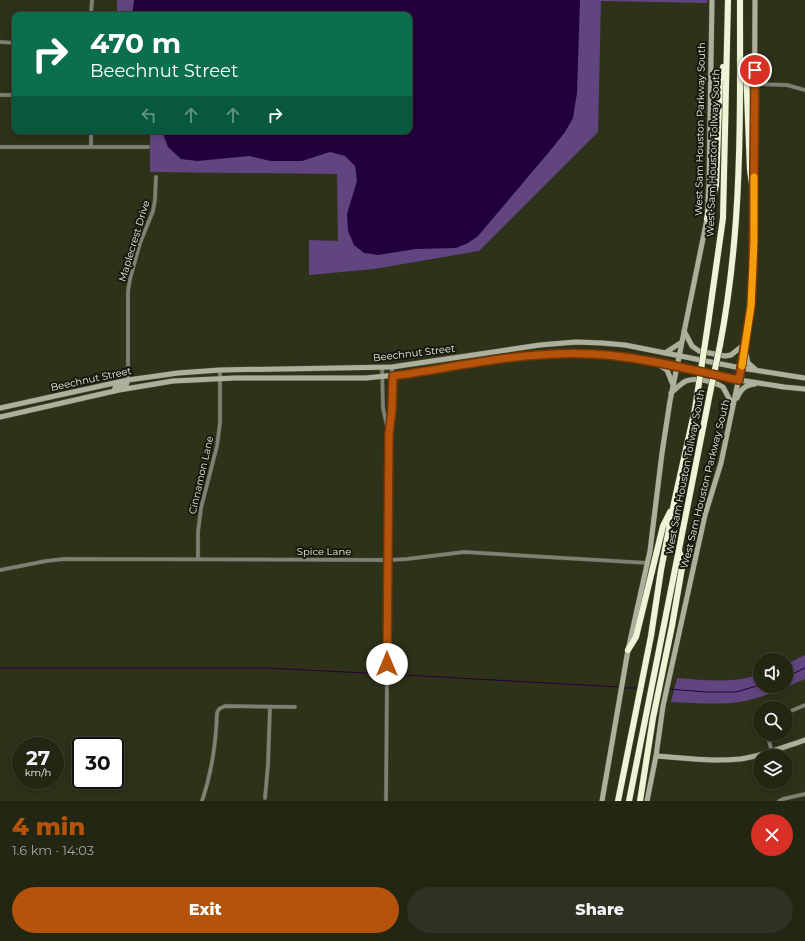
<!DOCTYPE html>
<meta charset="utf-8">
<style>
body{margin:0;font-family:Montserrat,sans-serif;background:#2e3221;color:#f1f3f6;height:100vh;display:flex;flex-direction:column;font-size:15px;white-space:nowrap}
*{box-sizing:border-box;margin:0}
p{font-size:13px;color:#a2a5a0}
.icon{flex:none;width:22px;height:22px;fill:none;stroke:currentColor;stroke-width:2;stroke-linecap:round;stroke-linejoin:round}
.map{position:relative;height:801px;overflow:hidden}
.details{display:flex;flex-direction:column;background:#222613;flex:1}
.details>*{flex:none}
.hud{position:absolute;left:12px;top:12px;width:400px;height:122px;border-radius:8px;box-shadow:0 2px 10px #0003,0 0 0 1px #3f4333;background:#0b6e4f;color:#fff;overflow:hidden}
.buttons{position:absolute;left:753px;top:653px;display:grid;gap:8px}
.buttons a{display:grid;place-items:center;width:40px;height:40px;border-radius:50%;background:#222613;box-shadow:0 2px 10px #0003,0 0 0 1px #3f4333;font-size:20px}
.speed{position:absolute;left:12px;top:737px;display:flex;gap:8px;font-size:20px;font-weight:700;text-align:center}
.speed>*{display:grid;place-content:center;width:52px;height:52px;border-radius:50%;background:#222613;box-shadow:0 2px 10px #0003,0 0 0 1px #3f4333;line-height:1}
.speed small{font-size:10px;font-weight:400}
.speed .limit{border:2px solid #111;border-radius:6px;background:#fff;color:#111}
.pin{position:absolute;display:grid;place-items:center;width:34px;height:34px;color:#fff;margin:-17px;border:2px solid #fff;border-radius:50%;box-shadow:0 1px 4px #0007}
.me{position:absolute;width:44px;margin:-22px;rotate:0deg;stroke-linejoin:round;filter:drop-shadow(0 0 3px #0008)}
.turn{display:flex;align-items:center;gap:14px;height:84px;padding:0 12px;font-size:18px}
.turn .icon{width:52px;height:52px;stroke-width:2.5}
.turn b{display:block;font-size:28px;line-height:34px}
.lanes{display:flex;align-items:center;height:38px;padding:0 12px;background:#0003;justify-content:center;gap:20px;direction:ltr}
.lanes .off{opacity:.35}
.round{display:grid;place-items:center;flex:none;width:42px;height:42px;border-radius:21px;background:#2e3221}
.headline{display:flex;align-items:center;justify-content:space-between;height:68px;padding:0 12px}
h1{font-size:24px;font-weight:800;line-height:30px;color:#b45309}
.button{display:flex;gap:8px;margin-top:auto;padding:8px 12px}
.button a{flex:1;height:46px;border-radius:24px;background:#b45309;color:#fff;font-size:16px;font-weight:800;line-height:46px;text-align:center}
.button a+a{background:#2e3221;color:#f1f3f6}
.map>svg:first-child{display:block}
.green{fill:#614580}
.water{fill:#22003c}
.lines{fill:none;stroke-linecap:round;stroke-linejoin:round}
.stream{stroke:#22003c;stroke-width:1}
.street-casing{stroke:#4c5039;stroke-width:4.5}
.secondary-casing{stroke:#4c5039;stroke-width:6}
.highway-casing{stroke:#4c5039;stroke-width:7}
.street{stroke:#7f8175;stroke-width:3.5}
.secondary{stroke:#acb09c;stroke-width:5}
.highway{stroke:#eff4d6;stroke-width:6}
.highway-bridge-casing{stroke:#4c5039;stroke-width:7;stroke-linecap:butt}
.highway-bridge{stroke:#eff4d6;stroke-width:6}
.route-casing{stroke:#753606;stroke-width:10}
.route{stroke:#b45309;stroke-width:7}
.slow{stroke:#f59e0b;stroke-width:7}
.labels{text-anchor:middle;dominant-baseline:central;stroke-width:4;stroke-linejoin:round;paint-order:stroke}
.street-label{font-size:10px;fill:#eaedde;stroke:#17190e}
</style>
<div class="map">
<svg width="805" height="801" viewBox="0 0 805 801">
<rect width="100%" height="100%" fill="#2e3219"/>
<path class="green" d="M117 0H707V3L601 1 598 132 479 251 374 269 309 275V240L338 241 337 174 150 172V131H409V15H117Z
M805 655V679C784 688 763 698 740 702 718 705 694 703 671 702L677 678C705 680 733 684 760 674V686H786V664Z"/>
<path class="water" d="M134 0H580L577 93 573 118 565 132 549 152 478 236 468 243 456 248 416 249 378 255 364 253 354 245 348 231 347 214 357 181 355 166 345 156 330 152 302 161H271L249 156 197 161 181 159 168 147 162 131H409V15H132Z"/>
<g class="lines">
<path class="stream" d="M0 668H267L385 674
M388 674 619 687
M786 677 805 668
M624 688H639
M668 689 706 692H736L760 685"/>
<g class="street-casing">
<path id="street" d="M91 15 92 0
M0 42 15 43
M755 84 787 85 805 90
M0 95H15
M0 147H148
M91 147V131
M382 367 383 408 388 431
M128 380V291L130 279 140 243 153 211 155 200 156 177
M198 559V532L201 508 217 446 220 423V370
M0 570 46 561 64 559 388 560 407 559 464 552 648 563
M786 713 805 705
M767 734 772 752
M265 798 268 765 270 707
M202 801C212 772 216 743 217 713L219 709 225 706 295 707
M386 801 389 434 392 409V367
M779 801 783 799 805 794"/>
</g>
<g class="secondary-casing">
<path id="secondary" d="M754 183 755 0
M684 331 692 346 699 351 725 356 731 355 746 343
M665 353 682 342
M746 354 748 363 756 370
M659 365 667 370 673 385
M114 391 115 388 126 385 128 380
M671 393C676 389 680 384 686 381 696 377 715 382 723 387L733 406
M737 398C741 389 745 385 755 384
M0 408 128 380 178 373 220 370 392 367 540 345 576 342 602 343 625 345 741 368 805 378
M0 417 119 390 173 381 235 378H366L406 374 513 357 552 354H592L627 358 739 380 784 387 805 389
M656 756C684 758 712 762 740 759 762 756 784 747 805 740
M602 801 628 650 650 551 662 453 670 401 707 219 709 184 712 0
M647 801 656 756 663 706 685 606 705 515 721 463 741 368 751 306 753 268 754 195"/>
</g>
<g class="highway-casing">
<path id="highway" d="M740 60 746 70 750 170 754 198
M707 219 716 185 720 80 723 67
M708 324 723 218 728 0
M720 345C728 303 733 261 736 219 741 146 740 73 740 0
M628 650 636 637 663 526 670 512
M618 801 651 636 661 570 674 503 695 409
M629 801 710 393
M640 801 653 718 672 626 683 562 679 551"/>
</g>
<use href="#street" class="street"/>
<use href="#secondary" class="secondary"/>
<use href="#highway" class="highway"/>
<g class="highway-bridge-casing">
<path id="highway-bridge" d="M710 393 720 345
M695 409 708 324"/>
</g>
<use href="#highway-bridge" class="highway-bridge"/>
</g>
<g class="lines">
<g class="route-casing">
<path id="route" d="M387 664 389 434 392 409 393 376C464 366 535 348 607 355 651 359 695 371 739 380L751 306 753 268 755 70"/>
</g>
<use href="#route" class="route"/>
<path class="slow" d="M742 366 751 306 754 242V177"/>
</g>
<g class="labels">
<g class="street-label">
<text transform="translate(700 129) rotate(-89)">West Sam Houston Parkway South</text>
<text transform="translate(713 153) rotate(-88)">West Sam Houston Tollway South</text>
<text transform="translate(134 241) rotate(-73)">Maplecrest Drive</text>
<text transform="translate(414 353) rotate(-7)">Beechnut Street</text>
<text transform="translate(91 379) rotate(-12)">Beechnut Street</text>
<text transform="translate(685 472) rotate(-79)">West Sam Houston Tollway South</text>
<text transform="translate(201 475) rotate(-77)">Cinnamon Lane</text>
<text transform="translate(705 484) rotate(-76)">West Sam Houston Parkway South</text>
<text x="324" y="551">Spice Lane</text>
</g>
</g>
</svg>
<div class="buttons">
<a><svg class="icon" aria-label="sound" viewBox="0 0 24 24"><path d="M4 9h4l5-4v14l-5-4H4zM17 9q2 3 0 6"/></svg></a>
<a><svg class="icon" aria-label="search" viewBox="0 0 24 24"><circle cx="10" cy="10" r="6"/><path d="M15 15l6 6"/></svg></a>
<a><svg class="icon" aria-label="layers" viewBox="0 0 24 24"><path d="M12 4l9 5-9 5-9-5zM3 14l9 5 9-5"/></svg></a>
</div>
<div class="speed"><div>27<small>km/h</small></div><div class="limit">30</div></div>
<div class="pin" style="left:755px;top:70px;background:#d93025"><svg class="icon" aria-label="arrive" viewBox="0 0 24 24"><path d="M6 21V4h12l-3 4 3 4H6"/></svg></div>
<svg class="me" style="left:387px;top:664px" viewBox="-20 -20 40 40"><circle r="19" fill="#fff"/><path d="M0-13L10 11 0 6-10 11z" fill="#b45309"/></svg>
<div class="hud">
<div class="turn"><svg class="icon" aria-label="right" viewBox="0 0 24 24"><path d="M7 20v-9h11M14 6l5 5-5 5"/></svg><div><b>470 m</b>Beechnut Street</div></div>
<div class="lanes"><svg class="icon off" aria-label="left" viewBox="0 0 24 24"><path d="M17 20v-9H6M10 6l-5 5 5 5"/></svg><svg class="icon off" aria-label="ahead" viewBox="0 0 24 24"><path d="M12 20V5M6 11l6-6 6 6"/></svg><svg class="icon off" aria-label="ahead" viewBox="0 0 24 24"><path d="M12 20V5M6 11l6-6 6 6"/></svg><svg class="icon" aria-label="right" viewBox="0 0 24 24"><path d="M7 20v-9h11M14 6l5 5-5 5"/></svg></div>
</div>
</div>
<section class="details">
<div class="headline"><div><h1>4 min</h1><p>1.6 km · 14:03</p></div><a class="round" style="background:#d93025;color:#fff"><svg class="icon" aria-label="close" viewBox="0 0 24 24"><path d="M6 6l12 12M18 6L6 18"/></svg></a></div>
<div class="button"><a>Exit</a><a>Share</a></div>
</section>
